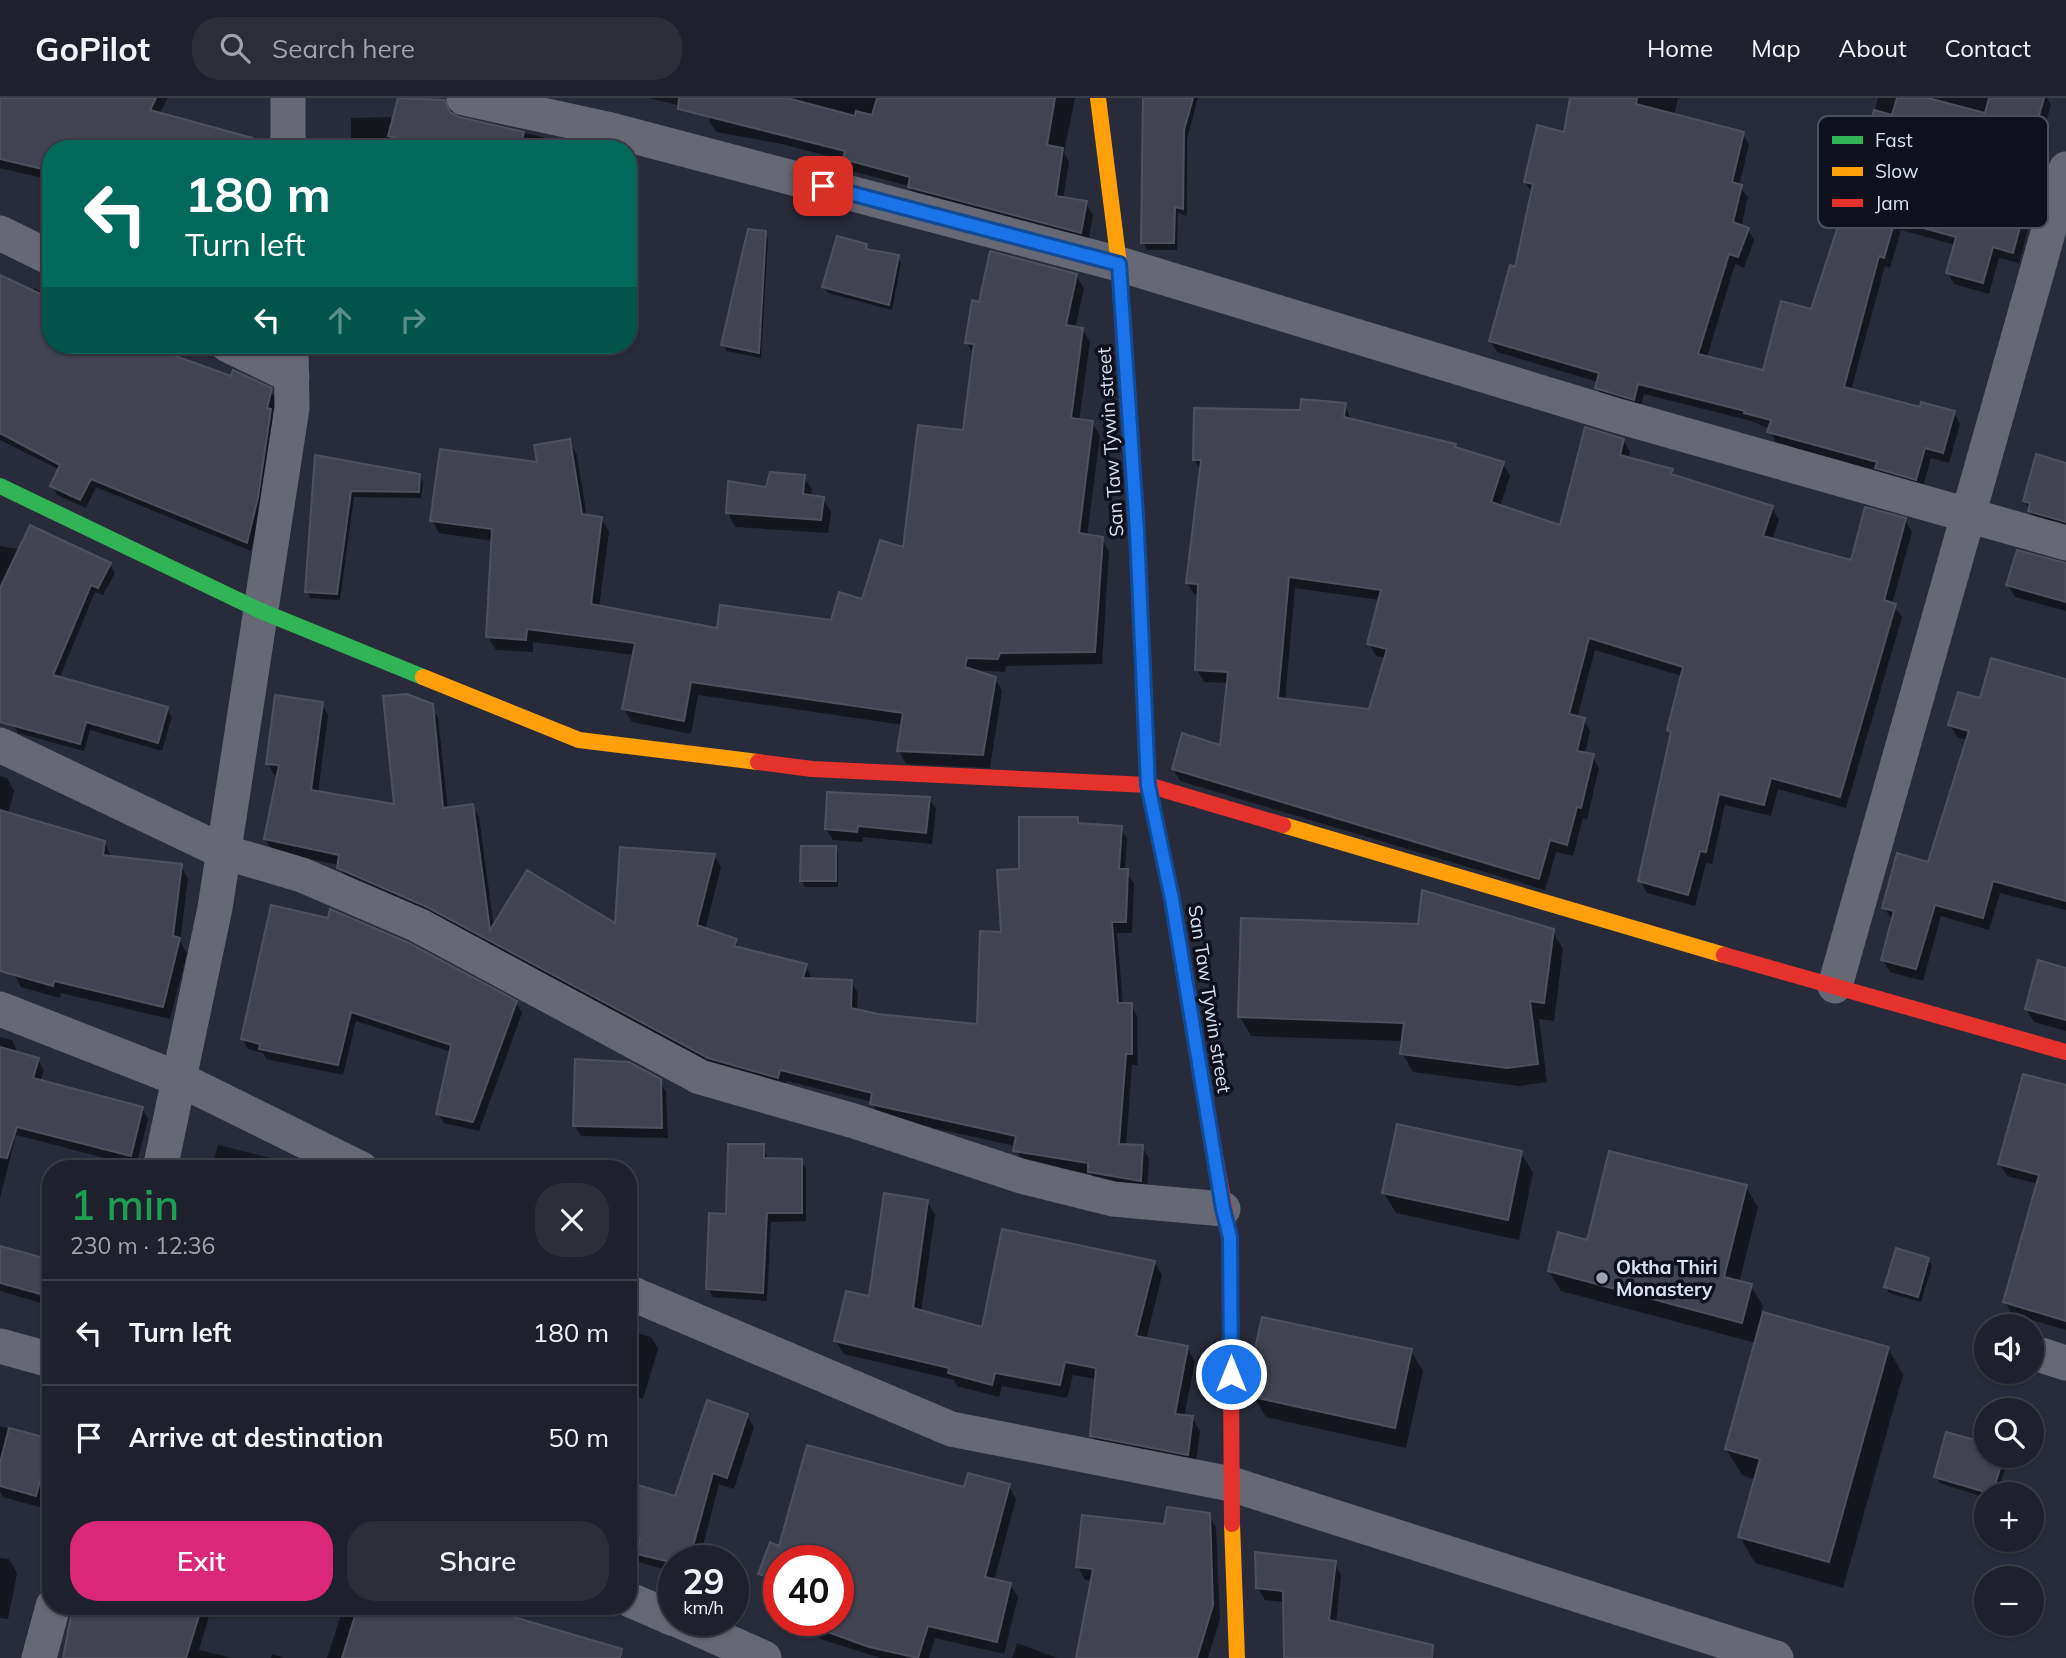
<!DOCTYPE html>
<meta charset="utf-8">
<style>
body{margin:0;font-family:Mulish,sans-serif;background:#2b2d37;color:#f1f3f6;height:100vh;display:flex;flex-direction:column;font-size:26px;white-space:nowrap}
*{box-sizing:border-box;margin:0}
p{font-size:23px;color:#a1a3a9}
.icon{flex:none;width:38px;height:38px;fill:none;stroke:currentColor;stroke-width:2;stroke-linecap:round;stroke-linejoin:round}
.map{position:relative;flex:1;overflow:hidden}
.side{position:absolute;left:42px;top:1062px;width:595px;height:455px;display:flex;flex-direction:column;background:#1e202b;border-radius:28px;box-shadow:0 2px 5px #0004,0 0 0 2px #3c3e47}
.side>*{flex:none}
.hud{position:absolute;left:42px;top:42px;width:595px;height:214px;border-radius:28px;box-shadow:0 2px 5px #0004,0 0 0 2px #3c3e47;background:#00695c;color:#fff;overflow:hidden}
.buttons{position:absolute;left:1974px;top:1216px;display:grid;gap:14px}
.buttons a{display:grid;place-items:center;width:70px;height:70px;border-radius:50%;background:#1e202b;box-shadow:0 2px 5px #0004,0 0 0 2px #3c3e47;font-size:35px}
.speed{position:absolute;left:658px;top:1447px;display:flex;gap:14px;font-size:35px;font-weight:700;text-align:center}
.speed>*{display:grid;place-content:center;width:91px;height:91px;border-radius:50%;background:#1e202b;box-shadow:0 2px 5px #0004,0 0 0 2px #3c3e47;line-height:1}
.speed small{font-size:18px;font-weight:400}
.speed .limit{border:10px solid #d22;background:#fff;color:#111}
.pin{position:absolute;display:grid;place-items:center;width:60px;height:60px;color:#fff;margin:-30px;border-radius:14px;box-shadow:0 4px 10px #0006}
.me{position:absolute;width:77px;margin:-38px;rotate:0deg;stroke-linejoin:round;filter:drop-shadow(0 0 5px #0008)}
.turn{display:flex;align-items:center;gap:24px;height:147px;padding:0 28px;font-size:32px}
.turn .icon{width:91px;height:91px;stroke-width:2.5}
.turn b{display:block;font-size:49px;line-height:60px}
.lanes{display:flex;align-items:center;height:66px;padding:0 28px;background:#0003;justify-content:center;gap:35px;direction:ltr}
.lanes .off{opacity:.35}
.round{display:grid;place-items:center;flex:none;width:74px;height:74px;border-radius:28px;background:#2b2d37}
.headline{display:flex;align-items:center;justify-content:space-between;height:119px;padding:0 28px}
h1{font-size:42px;font-weight:600;line-height:52px;color:#1e9e55}
.primary-button{display:flex;gap:14px;margin-top:auto;padding:14px 28px}
.primary-button a{flex:1;height:80px;border-radius:28px;background:#db2777;color:#fff;font-size:28px;font-weight:600;line-height:80px;text-align:center}
.primary-button a+a{background:#2b2d37;color:#f1f3f6}
ul{padding:0;list-style:none}
li{display:flex;align-items:center;gap:21px;height:105px;padding:0 28px;border-top:2px solid #3c3e47}
li div{flex:1}
li b{display:block;font-size:26px}
li em{font-style:normal}
header{display:flex;align-items:center;gap:42px;box-sizing:border-box;height:98px;padding:0 35px;background:#1e202b;border-bottom:2px solid #3c3e47}
header strong{font-size:33px}
nav{display:flex;gap:38px;margin-inline-start:auto;font-size:24px}
.search{width:490px;height:63px;background:#2b2d37;display:flex;align-items:center;gap:18px;box-sizing:border-box;padding:0 24px;border-radius:28px;color:#a1a3a9;font-size:26px}
.map>svg:first-child{display:block}
.shadow{fill:#0007;fill-rule:evenodd}
.building{fill:#414450;stroke:#4e515c;stroke-width:2;fill-rule:evenodd}
.lines{fill:none;stroke-linecap:round;stroke-linejoin:round}
.street{stroke:#666873;stroke-width:35}
.fast{stroke:#30b455;stroke-width:16}
.slow{stroke:#ff9f0a;stroke-width:16}
.jam{stroke:#e5322d;stroke-width:16}
.route-casing{stroke:#114b97;stroke-width:18}
.route{stroke:#1a73e8;stroke-width:12}
.poi-dot{fill:#9da1b1;stroke:#0e111c;stroke-width:2.5}
.labels{text-anchor:middle;dominant-baseline:central;stroke-width:7;stroke-linejoin:round;paint-order:stroke}
.street-label{font-size:19px;fill:#dce1f1;stroke:#0e111c}
.poi-label{font-size:19px;font-weight:bold;fill:#dce1f1;stroke:#0e111c;text-anchor:start}
.key{fill:#0e111c;stroke:#4c4f5c;stroke-width:2}
.key-label{font-size:19px;fill:#dce1f1}
</style>
<header>
<strong>GoPilot</strong>
<div class="search"><svg class="icon" aria-label="search" viewBox="0 0 24 24"><circle cx="10" cy="10" r="6"/><path d="M15 15l6 6"/></svg>Search here</div>
<nav><a>Home</a><a>Map</a><a>About</a><a>Contact</a></nav>
</header>
<div class="map">
<svg width="2066" height="1560" viewBox="0 0 2066 1560">
<rect width="100%" height="100%" fill="#282b39"/>
<path class="shadow" d="M0 0H168L159 17 51 51V95L45 86 47 81 0 70Z
M399 0 443 3 451 17 571 46 574 51H351V20L395 19Z
M649 0H1075L1064 54 1069 64 1063 101 1086 105 1093 117 1088 146 916 101 909 88 852 73 847 63 782 46 716 34 709 22 710 15Z
M1149 0H1198L1187 41V118L1178 115 1177 152H1147L1143 144Z
M1572 0H1678L1674 18 1743 36 1749 47 1739 88 1748 99 1741 129 1748 131 1754 142 1744 170 1735 166 1707 259 1764 274 1812 214 1848 120 1878 0H2047L2051 7 2019 119 2028 131 2019 165 1999 160 1989 196 1954 186 1948 175 1955 147 1901 132 1890 170 1885 168 1851 292 1921 311 1954 314 1960 326 1949 365 1931 360 1922 392 1884 381 1879 373 1776 345 1770 331 1751 323 1644 296 1640 312 1603 301 1597 290 1598 284 1497 254 1490 242 1516 171 1532 95 1525 84 1565 36Z
M765 135 768 141 761 260 727 253 723 247Z
M866 148 869 153 898 159 901 165 892 212 828 195 824 189Z
M1076 177 1084 191 1075 230 1082 231 1090 244 1079 323 1092 324 1100 338 1087 438 1102 440 1109 454 1102 566 1006 568 1005 574 975 572 995 580 1002 593 990 670 906 666 899 653 903 627 698 597 691 636 632 624 624 611 634 557 533 544V554L496 552 488 539 493 443 439 435 432 422 539 366 569 343 577 357 587 419 601 420 609 434 599 509 719 532 832 524 863 503 905 451 964 333 974 257 967 245 981 206Z
M0 179 32 194 34 190 51 198V247H140L270 292 276 301 273 316 276 322 262 409 251 453 96 389 86 410 57 397 52 388 60 372 0 342Z
M1345 306 1351 323 1455 347 1457 352 1503 366 1510 378 1500 409 1561 429 1623 342 1630 354 1628 361 1672 372 1676 379 1772 410 1779 422 1772 442 1852 465 1905 422 1912 434 1892 506 1902 519 1846 710 1778 691 1771 718 1725 707 1712 766 1706 765 1695 808 1647 795 1640 782 1682 578 1595 552 1577 620 1583 621 1590 633 1585 656 1592 658 1599 670 1587 721 1583 720 1573 758 1556 754 1545 792 1180 683 1173 671 1222 649 1228 585 1204 584 1197 572 1200 497 1194 496 1187 484 1201 374 1195 362 1301 314ZM1902 429H1905L1883 511 1880 510ZM1295 490 1380 502 1369 545 1376 558 1386 560 1371 613 1285 603Z
M317 359 419 378 423 384 421 400 354 399 340 502 310 500 307 493Z
M2066 366V436L2037 427 2025 403Z
M804 379 812 392 811 399 823 401 831 414 828 435 735 429 728 415 767 391Z
M0 448 110 467 115 475 103 497 95 494 59 581 167 611 172 619 162 653 90 632 84 653 18 635 0 602Z
M2066 466V513L2015 499 2008 487Z
M2066 583V812L2000 795 1989 832 1941 818 1923 883 1890 874 1883 862 1893 823 1884 810 1930 766 1968 642 1957 639 1950 627 1981 602Z
M321 605 328 617 318 695 396 708 431 608 438 620 448 711 472 708 479 719 494 830 617 828 714 757 721 769 705 832 735 843 740 851 806 867 812 882 851 884 858 895 857 913 877 917 978 928 1021 772 1077 721 1080 727 1121 730 1127 741 1125 773 1134 785 1132 835H1117L1123 907H1131L1137 918 1138 967H1132L1126 1048 1142 1049 1149 1060 1147 1094 1096 1085 1091 1076 1022 1064 1016 1048 878 1018 872 1004 787 983 784 991 716 972 346 782 339 767 272 753 265 741 279 678 274 677 268 665Z
M0 678 7 680 14 693 8 716 104 744 112 759 181 768 188 781 180 843 187 855 170 921 61 895 60 900 21 889 14 876 0 868Z
M929 700 936 711 932 746 863 739V744L833 742 826 731Z
M835 750 838 756V789H805L802 783Z
M273 809 516 905 522 915 479 1033 444 1025 438 1015 451 954 356 923 343 977 266 961 263 955 248 951 243 941Z
M1552 832 1563 851 1554 923 1539 921 1547 984 1519 988 1413 974 1402 955 1403 943 1251 938 1240 919Z
M2066 871V933L2034 924 2026 911Z
M0 939 12 942 18 956 38 962 44 972 40 984 142 1010 148 1021 136 1068 16 1037 0 1100Z
M659 982 666 994 668 1040 581 1038 575 1027Z
M2066 996V1232L2012 1216 2005 1204 2038 1086 2007 1078 2000 1066Z
M218 1047 274 1061 280 1071H211Z
M763 1048 768 1062 801 1063 806 1071V1123L771 1124 767 1203 713 1199 708 1191 728 1118Z
M1521 1055 1533 1075 1519 1142 1396 1115 1384 1095Z
M1746 1089 1758 1109 1739 1185 1751 1188 1763 1208 1761 1215 1888 1250 1903 1277 1843 1490 1755 1465 1740 1439 1756 1382 1742 1377 1726 1351 1756 1245 1561 1193 1549 1173 1588 1144Z
M927 1103 935 1117 921 1214 983 1231 1154 1164 1162 1177 1146 1242 1187 1250 1195 1263 1184 1319 1192 1320 1200 1333 1195 1370 1099 1351 1091 1337 1097 1281 1073 1277 1067 1300 1002 1288 999 1299 957 1288 954 1282 844 1256 836 1243 870 1200Z
M0 1149 51 1164V1208L0 1193Z
M1928 1162 1932 1168 1921 1204 1889 1195 1886 1189Z
M628 1233 651 1239 658 1251 643 1301 628 1297Z
M1411 1253 1423 1273 1406 1350 1266 1319 1254 1299Z
M747 1318 754 1329 734 1391 719 1386 699 1463H674V1474L628 1461V1385L676 1400Z
M0 1328 51 1344V1381L43 1410 3 1399 0 1393Z
M1980 1336 1986 1338V1358H2009L1997 1396H1986V1400L1940 1385 1936 1379 1977 1345Z
M1009 1388 1016 1401 994 1483 1010 1487 1018 1499 1004 1556 935 1540 929 1560H881L820 1541 813 1528 838 1522V1463H779V1493L767 1489 760 1476 780 1450 965 1391Z
M1209 1417 1216 1430 1220 1521 1208 1560H1078L1093 1482H1085L1078 1469Z
M0 1460 9 1461 17 1475 8 1521 0 1520Z
M1335 1465 1341 1477 1336 1526 1404 1560H1286L1285 1504 1265 1502 1258 1490Z
M156 1508H212L199 1552 232 1560H65Z
M312 1508H471L617 1552 622 1560H327L341 1517Z
M1017 1545 1057 1560H1012Z
M272 1556 284 1560H271Z"/>
<path class="building" d="M0 0H156L150 12 253 40 252 51H51V73L0 61Z
M398 0 445 2 450 14 459 19 524 34 519 51H440L388 38Z
M679 0H787L855 18 856 13 872 17 877 0H1055L1047 47 1063 50 1056 98 1087 103 1081 135 908 89 910 79 843 61 845 53 678 11Z
M1143 0H1193L1184 32 1183 111 1175 109 1174 145H1141Z
M1570 0H1637L1636 6 1744 34 1732 84 1742 87 1733 124 1749 130 1738 159 1729 156 1698 256 1763 272 1781 203 1811 211 1842 116 1846 117 1874 12 1892 17 1897 0H1928L1985 15 1989 0H2044L2011 115 2023 118 2013 155 1993 149 1983 185 1946 175 1956 139 1895 122 1884 160 1879 158 1844 289 1920 309 1921 304 1955 313 1943 355 1925 350 1916 382 1875 370 1877 364 1767 334 1771 322 1744 315 1745 313 1638 286 1634 302 1595 290 1599 275 1489 243 1510 167 1515 169 1533 86 1524 84 1537 27 1564 34Z
M748 131 766 133 759 255 721 247Z
M837 138 867 146 866 151 899 157 889 207 822 189Z
M990 153 1077 176 1066 227 1083 230 1071 320 1093 323 1079 435 1103 439 1095 554 1000 555 998 561 967 560 965 569 996 579 983 657 897 653 903 615 691 584 684 623 622 611 635 545 527 531 526 542 486 539 492 431 430 423 440 351 537 364 534 347 570 341 582 416 602 419 591 506 717 530 720 507 831 522 839 494 862 501 880 442 903 449 918 327 963 332 974 246 965 245 972 202 979 204Z
M0 177 51 201V247H145L231 278 233 272 272 290 267 310 271 311 258 399 247 445 91 381 80 402 50 388 60 367 0 335Z
M1301 301 1346 305 1344 319 1456 346 1455 349 1504 364 1491 404 1560 427 1585 329 1624 341 1620 357 1673 371 1671 376 1773 408 1763 438 1851 462 1865 409 1906 420 1884 502 1896 506 1840 699 1771 680 1764 707 1719 696 1706 754 1700 753 1688 797 1638 783 1671 634 1667 632 1683 569 1589 540 1569 616 1585 620 1577 653 1594 656 1581 710 1577 709 1567 747 1550 742 1539 781 1172 671 1182 635 1220 647 1228 574 1195 572 1198 486 1186 485 1201 362H1193L1194 310 1300 312ZM1289 479 1381 492 1367 546 1387 551 1369 611 1278 600Z
M2036 356 2066 365V424L2028 413 2030 405 2023 403Z
M315 357 420 376 419 394 351 393 337 496 305 494Z
M770 374 805 377 803 396 824 399 821 422 726 415 728 383 766 389Z
M30 427 111 465 98 490 91 487 53 577 168 609 158 645 86 624 80 646 0 624V490Z
M2017 452 2066 465V504L2006 487Z
M1991 560 2066 581V803L1993 783 1983 820 1935 807 1916 871 1881 862 1894 813 1882 810 1897 755 1928 764 1969 633 1948 627 1958 594 1980 600Z
M407 596 433 606 443 710 473 706 490 832 527 772 615 825 620 749 715 756 697 827 737 841 734 848 807 866 803 880 852 882 851 910 878 916 977 926 980 833 1001 834 997 772 1019 771V719H1078V725L1122 728 1119 771H1128L1126 824H1112L1118 905H1132V956H1126L1119 1046 1143 1047 1141 1083 1088 1074V1065L1013 1053 1016 1038 870 1006 872 995 780 972 778 980 708 960 427 809 337 770 339 757 264 741 279 667 266 666 275 597 323 604 311 692 394 706 383 598Z
M827 694 930 699 926 735 858 728 857 734 825 731Z
M0 712 105 743 103 757 182 766 173 838 180 840 163 909 54 883 53 888 0 873Z
M801 748H836V783H800Z
M1422 792 1554 831 1544 905 1530 903 1538 966 1507 970 1400 956 1404 925 1238 919 1241 820 1418 826Z
M271 807 328 820 330 811 409 845 517 903 473 1024 436 1016 451 947 351 914 338 967 259 951 260 946 241 941Z
M2038 862 2066 870V922L2025 911Z
M0 949 39 960 33 980 143 1009 131 1058 17 1029 7 1060 0 1059Z
M575 961 629 964 661 981 662 1030 573 1028Z
M2023 976 2066 987V1223L2003 1204 2039 1077 1998 1066Z
M1397 1026 1522 1053 1508 1122 1382 1095Z
M728 1046H764V1060L802 1061V1115H767L763 1195 706 1191 709 1115 726 1116Z
M1609 1053 1747 1087 1724 1179 1752 1186 1742 1225 1548 1173 1558 1134 1587 1142Z
M884 1095 928 1102 913 1210 982 1229 1002 1131 1155 1163 1136 1238 1188 1248 1175 1316 1193 1318 1188 1357 1090 1338 1096 1270 1065 1264 1060 1287 995 1275 992 1287 948 1275 949 1270 834 1243 846 1193 869 1198Z
M0 1148 51 1162V1199L0 1185Z
M1896 1150 1929 1160 1918 1199 1884 1189Z
M1763 1214 1889 1249 1829 1464 1738 1439 1760 1361 1725 1351Z
M1262 1219 1412 1251 1395 1330 1253 1299 1252 1264Z
M707 1302 748 1316 727 1380 713 1375 689 1463H666L637 1456 640 1441 628 1437V1384L675 1398Z
M9 1330 51 1341 36 1398 0 1388V1365Z
M1946 1334 1986 1345V1358H2004L1992 1396 1934 1379Z
M807 1347 964 1389 968 1375 1010 1386 985 1479 1011 1485 997 1544 928 1528 918 1560 869 1549 811 1528 813 1522H838V1463H779V1484L758 1476 770 1444 779 1448Z
M1167 1409 1210 1415 1213 1507 1197 1560H1076L1093 1471 1076 1469 1082 1417 1164 1426Z
M1255 1454 1336 1463 1329 1522 1433 1547 1432 1560H1284L1283 1493 1256 1490Z
M202 1508 186 1560H63L73 1508Z
M358 1508H477L622 1551 620 1560H342Z"/>
<g class="lines">
<path class="street" d="M288 0V51
M464 0 607 31 1119 166 1615 317 2066 445
M0 135 51 160
M228 247 292 278
M0 647 224 754 302 777 418 827 700 979 854 1023 1021 1078 1113 1101 1223 1111
M1835 888 2066 71
M0 911 179 981 361 1071
M160 1071 215 810 292 310 291 247
M628 1194 951 1331 1231 1386 1776 1560
M0 1248 51 1262
M2041 1257 2066 1265
M628 1501 674 1521
M678 1522 764 1560
M39 1560 53 1508"/>
<path class="fast" d="M0 388 261 513 423 579
M1138 453 1148 687 1172 801 1203 991"/>
<path class="slow" d="M1098 0 1119 166 1138 453
M423 579 579 642 758 664
M1283 727 1724 857
M1232 1426 1237 1560"/>
<path class="jam" d="M758 664 812 671 1148 687 1283 727
M1724 857 2066 954
M1203 991 1230 1139 1232 1426"/>
</g>
<g class="lines">
<g class="route-casing">
<path id="route" d="M823 88 1119 166 1137 433 1148 687 1172 801 1223 1111 1230 1139 1231 1276"/>
</g>
<use href="#route" class="route"/>
</g>
<circle class="poi-dot" cx="1602" cy="1180" r="7"/>
<g class="labels">
<g class="street-label">
<text transform="translate(1110 344) rotate(-94)">San Taw Tywin street</text>
<text transform="translate(1210 901) rotate(81)">San Taw Tywin street</text>
</g>
<g class="poi-label">
<text x="1616" y="1169">Oktha Thiri<tspan x="1616" dy="22">Monastery</tspan></text>
</g>
</g>
<rect x="1818" y="18" width="230" height="112" rx="10" class="key"/>
<rect x="1832" y="38" width="31" height="8" fill="#30b455"/>
<rect x="1832" y="69" width="31" height="9" fill="#ff9f0a"/>
<rect x="1832" y="101" width="31" height="8" fill="#e5322d"/>
<g class="key-label">
<text x="1875" y="49">Fast</text>
<text x="1875" y="80">Slow</text>
<text x="1875" y="112">Jam</text>
</g>
</svg>
<div class="buttons">
<a><svg class="icon" aria-label="sound" viewBox="0 0 24 24"><path d="M4 9h4l5-4v14l-5-4H4zM17 9q2 3 0 6"/></svg></a>
<a><svg class="icon" aria-label="search" viewBox="0 0 24 24"><circle cx="10" cy="10" r="6"/><path d="M15 15l6 6"/></svg></a>
<a>+</a>
<a>−</a>
</div>
<div class="speed"><div>29<small>km/h</small></div><div class="limit">40</div></div>
<div class="pin" style="left:823px;top:88px;background:#d93025"><svg class="icon" aria-label="arrive" viewBox="0 0 24 24"><path d="M6 21V4h12l-3 4 3 4H6"/></svg></div>
<svg class="me" style="left:1231px;top:1276px" viewBox="-20 -20 40 40"><circle r="17" fill="#1a73e8" stroke="#fff" stroke-width="3"/><path d="M0-11L8 9 0 5-8 9z" fill="#fff"/></svg>
<div class="hud">
<div class="turn"><svg class="icon" aria-label="left" viewBox="0 0 24 24"><path d="M17 20v-9H6M10 6l-5 5 5 5"/></svg><div><b>180 m</b>Turn left</div></div>
<div class="lanes"><svg class="icon" aria-label="left" viewBox="0 0 24 24"><path d="M17 20v-9H6M10 6l-5 5 5 5"/></svg><svg class="icon off" aria-label="ahead" viewBox="0 0 24 24"><path d="M12 20V5M6 11l6-6 6 6"/></svg><svg class="icon off" aria-label="right" viewBox="0 0 24 24"><path d="M7 20v-9h11M14 6l5 5-5 5"/></svg></div>
</div>
<section class="side">
<div class="headline"><div><h1>1 min</h1><p>230 m · 12:36</p></div><a class="round"><svg class="icon" aria-label="close" viewBox="0 0 24 24"><path d="M6 6l12 12M18 6L6 18"/></svg></a></div>
<ul>
<li><svg class="icon" aria-label="left" viewBox="0 0 24 24"><path d="M17 20v-9H6M10 6l-5 5 5 5"/></svg><div><b>Turn left</b></div><em>180 m</em></li>
<li><svg class="icon" aria-label="arrive" viewBox="0 0 24 24"><path d="M6 21V4h12l-3 4 3 4H6"/></svg><div><b>Arrive at destination</b></div><em>50 m</em></li>
</ul>
<div class="primary-button"><a>Exit</a><a>Share</a></div>
</section>
</div>
